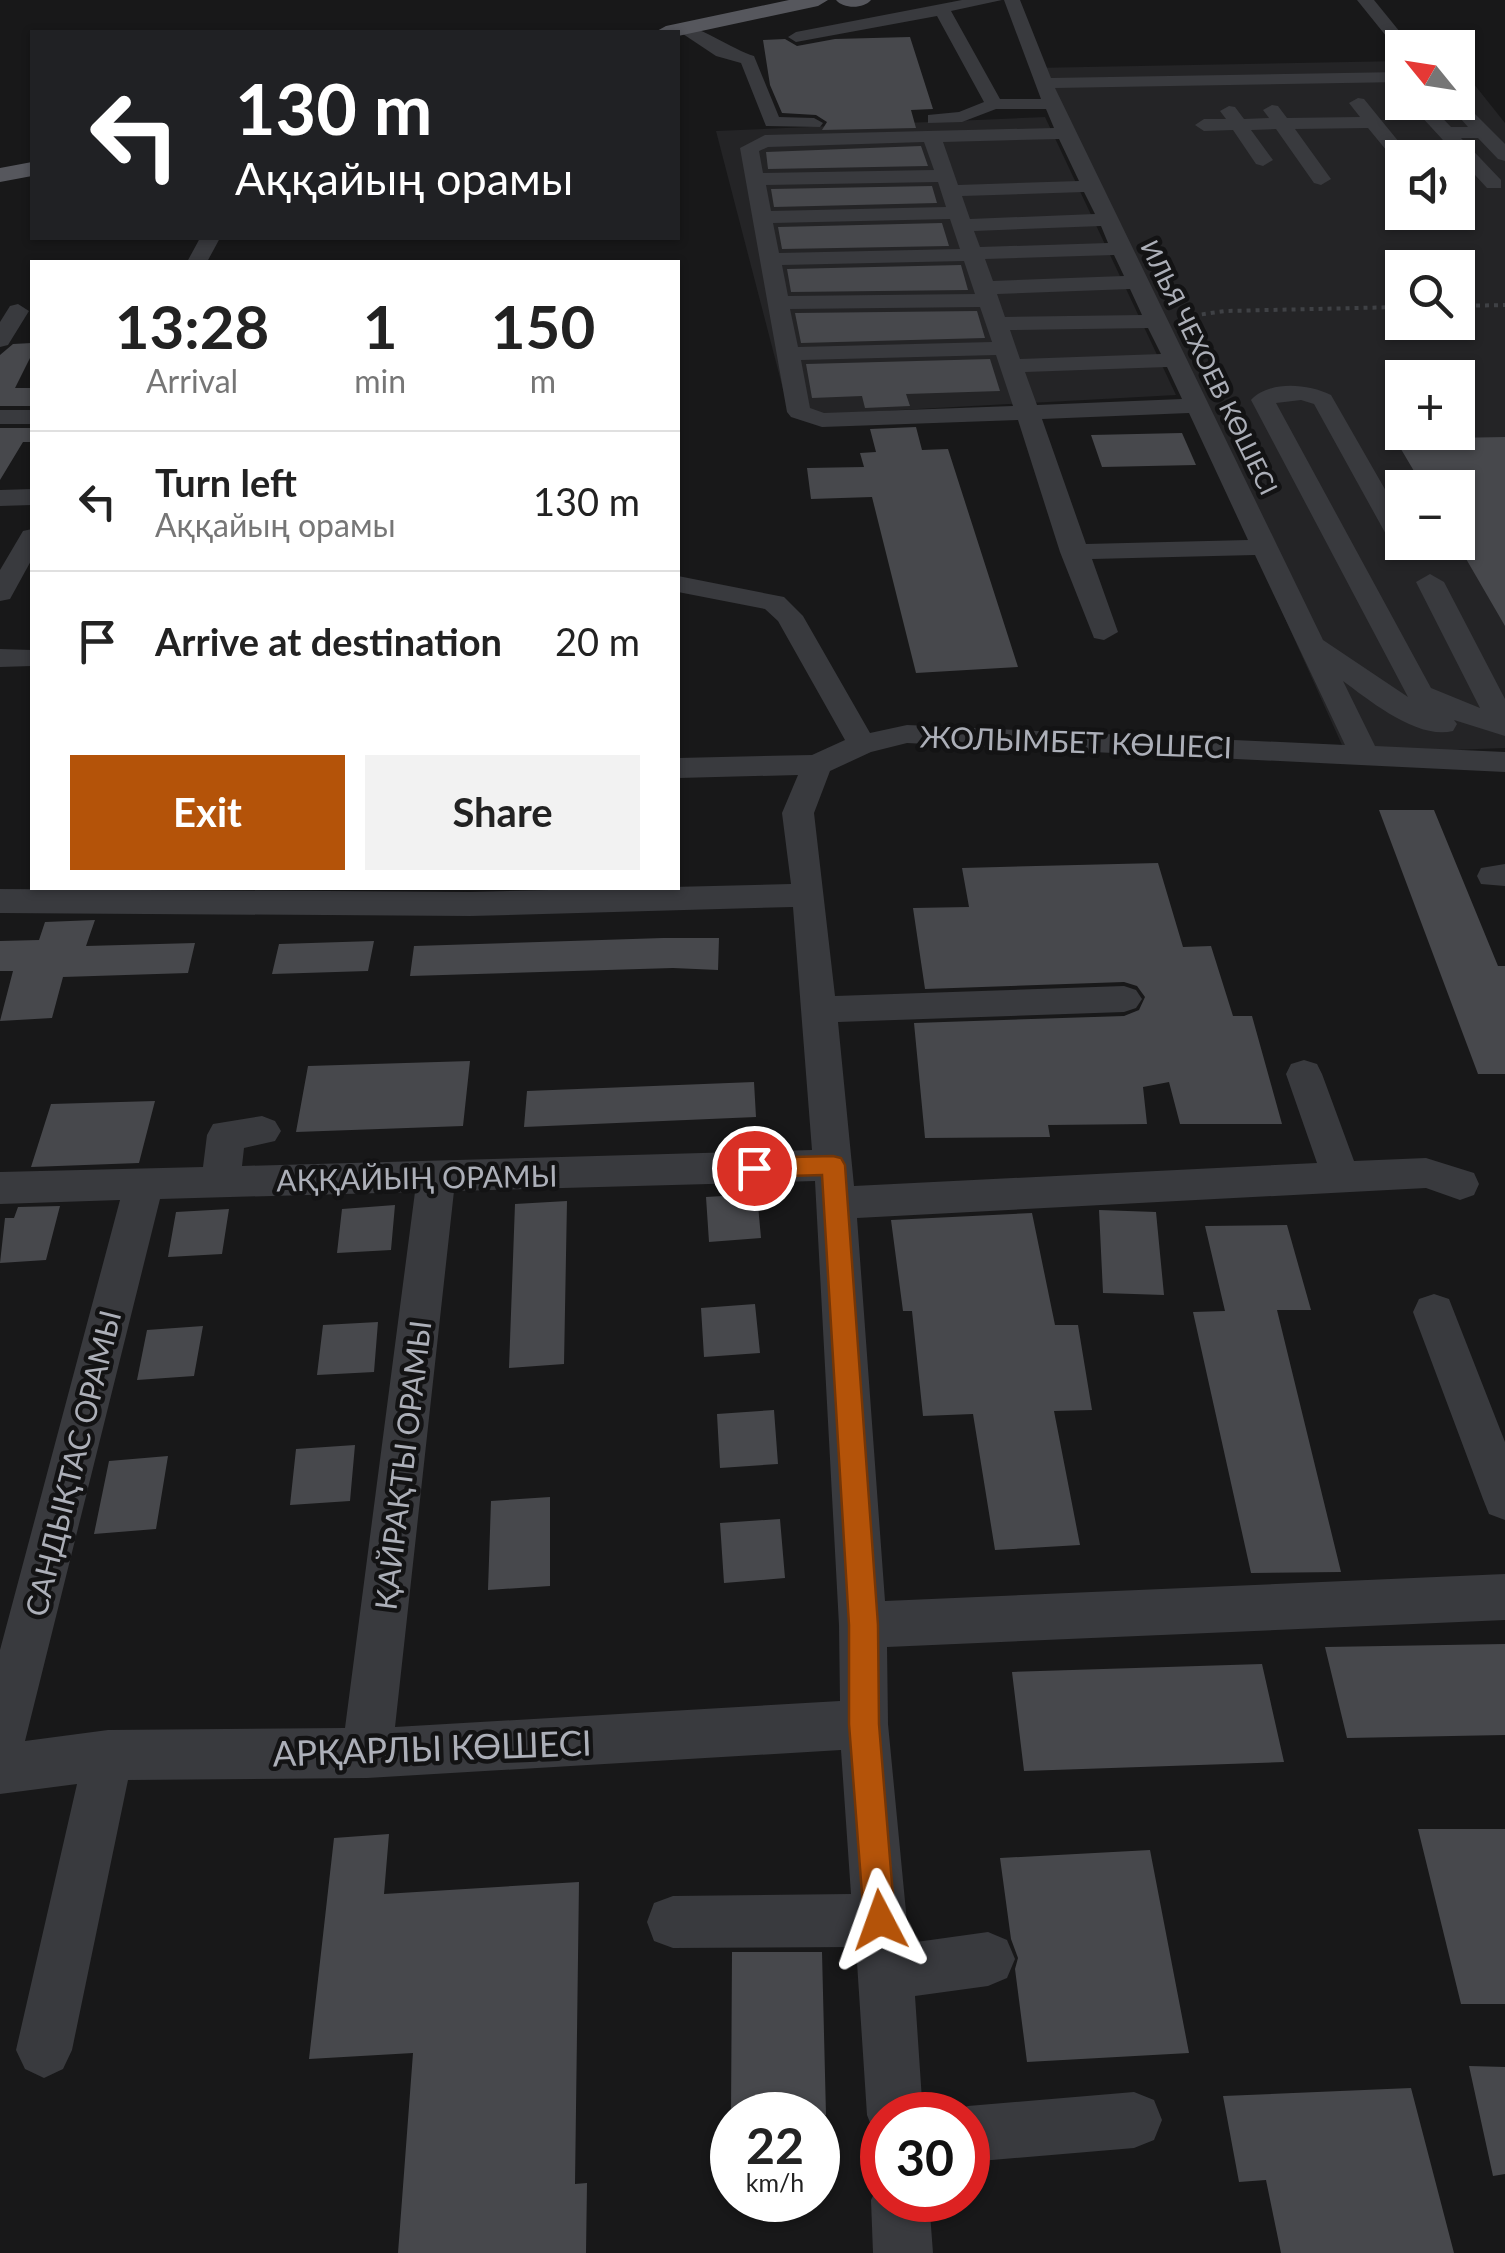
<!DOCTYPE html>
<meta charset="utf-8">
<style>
body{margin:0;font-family:Lato,sans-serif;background:#f2f2f2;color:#222;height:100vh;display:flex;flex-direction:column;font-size:38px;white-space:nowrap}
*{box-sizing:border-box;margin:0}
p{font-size:32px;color:#767676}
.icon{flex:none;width:55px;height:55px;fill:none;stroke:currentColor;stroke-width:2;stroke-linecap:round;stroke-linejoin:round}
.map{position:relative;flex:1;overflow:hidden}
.details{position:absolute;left:30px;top:260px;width:650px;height:630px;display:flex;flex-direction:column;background:#fff;border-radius:0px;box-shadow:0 2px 8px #0004}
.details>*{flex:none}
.banner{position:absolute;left:30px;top:30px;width:650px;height:210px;border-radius:0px;box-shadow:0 2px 8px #0004;background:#202124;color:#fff;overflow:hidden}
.needle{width:65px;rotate:300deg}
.buttons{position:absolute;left:1385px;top:30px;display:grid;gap:20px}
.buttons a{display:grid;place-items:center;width:90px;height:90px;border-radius:0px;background:#fff;box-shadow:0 2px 8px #0004;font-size:50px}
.speed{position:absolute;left:710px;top:2092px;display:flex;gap:20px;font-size:50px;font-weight:700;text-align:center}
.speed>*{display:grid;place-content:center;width:130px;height:130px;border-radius:50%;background:#fff;box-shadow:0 2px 8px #0004;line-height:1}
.speed small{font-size:25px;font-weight:400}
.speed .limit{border:15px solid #d22;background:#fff;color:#111}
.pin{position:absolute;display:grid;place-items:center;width:85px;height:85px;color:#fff;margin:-42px;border:5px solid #fff;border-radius:50%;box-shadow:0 2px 10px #0007}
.me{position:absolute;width:110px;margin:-55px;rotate:356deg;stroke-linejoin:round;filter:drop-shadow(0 0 8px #0008)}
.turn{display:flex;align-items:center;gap:35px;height:210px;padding:0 40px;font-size:45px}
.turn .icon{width:130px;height:130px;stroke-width:2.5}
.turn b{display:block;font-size:70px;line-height:85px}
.eta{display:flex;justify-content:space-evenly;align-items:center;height:170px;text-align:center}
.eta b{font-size:60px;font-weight:700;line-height:70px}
.cta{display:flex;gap:20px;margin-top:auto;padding:20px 40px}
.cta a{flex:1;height:115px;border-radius:0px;background:#b45309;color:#fff;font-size:40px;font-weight:700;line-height:115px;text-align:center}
.cta a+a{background:#f2f2f2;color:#222}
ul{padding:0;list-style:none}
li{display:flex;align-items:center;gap:30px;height:140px;padding:0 40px;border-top:2px solid #e0e0e0}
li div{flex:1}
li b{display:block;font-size:38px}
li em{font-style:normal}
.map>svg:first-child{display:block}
.built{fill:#242426;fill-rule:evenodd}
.building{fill:#47484c}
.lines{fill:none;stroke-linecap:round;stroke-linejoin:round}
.path{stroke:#3f4145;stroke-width:4;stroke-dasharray:4 5;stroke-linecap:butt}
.minor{fill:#393a3e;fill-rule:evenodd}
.major{fill:#56575d;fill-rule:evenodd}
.route{fill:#b45309;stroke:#753606;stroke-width:2.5}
.labels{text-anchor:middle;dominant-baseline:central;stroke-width:9;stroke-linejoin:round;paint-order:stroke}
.far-street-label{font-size:25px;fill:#acafb8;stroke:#131314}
.street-label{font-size:30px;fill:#acafb8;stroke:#131314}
.near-street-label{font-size:35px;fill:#acafb8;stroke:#131314}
</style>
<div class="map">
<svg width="1505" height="2253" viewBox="0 0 1505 2253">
<rect width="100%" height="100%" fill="#181819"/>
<path class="built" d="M1402 61V102H1458V64L1505 123V748L1346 754 1067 133 1033 68ZM1402 158H1458V212H1402ZM1402 268H1458V322H1402ZM1402 378H1458V432H1402ZM1402 488H1458V542H1402Z
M1045 117 1176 395 790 416 716 131Z"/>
<path class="building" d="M910 37 933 109 911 110 916 128 822 130 827 122 816 115 782 113 770 85 763 40 785 39 797 46 835 39Z
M921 146 928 166 768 169 766 152Z
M932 186 937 203 774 207 771 189Z
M942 223 949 246 782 249 778 227Z
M961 265 968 290 791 292 787 269Z
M977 311 985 338 801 343 795 313Z
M32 343V354L15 388H32V406H0V355L13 344Z
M990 359 1000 391 906 394 910 406 865 408 862 396 812 398 806 364Z
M916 427 922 450 948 449 1018 667 916 673 872 497 811 499 807 468 864 467 860 453 876 452 870 429Z
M0 428H32V442H23L0 480Z
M1182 433 1196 465 1102 467 1091 435Z
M1505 437V626L1458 545V488H1424L1395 439Z
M1379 810H1434L1498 966H1505V1074H1478Z
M1158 863 1183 947 1211 946 1233 1016H1252L1282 1124H1180L1169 1082 1143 1087 1147 1124 1048 1125 1050 1137 925 1138 914 1023 1124 1016 1139 1010 1145 997 1137 986 1124 982 925 989 913 908 969 907 962 868Z
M95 920 86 946 195 943 188 973 63 977 52 1018 0 1021 13 971H0V941L39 940 45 922Z
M663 938H719L718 970 673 968 410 976 414 946Z
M374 941 368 971 272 974 279 944Z
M470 1061 463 1126 296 1132 308 1066Z
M754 1082 756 1117 524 1127 527 1091Z
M155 1101 139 1163 31 1167 51 1104Z
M757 1194 761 1238 709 1242 706 1197Z
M567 1201 564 1364 509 1368 515 1204Z
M395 1205 391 1250 337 1253 342 1209Z
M60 1206 46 1260 0 1263 5 1218H14L18 1207Z
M229 1209 222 1254 168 1257 176 1212Z
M1099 1210 1156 1212 1164 1295 1103 1293Z
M1032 1213 1055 1325H1078L1092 1410 1054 1411 1080 1545 995 1550 973 1414 923 1416 912 1311H903L891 1220Z
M1287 1225 1311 1310H1277L1341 1572 1251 1573 1193 1312 1225 1311 1205 1226Z
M755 1304 760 1353 704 1357 701 1308Z
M378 1322 374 1372 317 1375 323 1325Z
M203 1326 194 1376 137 1380 147 1330Z
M774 1410 778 1464 720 1468 717 1414Z
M355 1445 350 1501 290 1505 296 1449Z
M168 1456 156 1529 94 1534 109 1461Z
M550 1497V1586L488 1590 491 1501Z
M780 1519 785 1578 724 1583 720 1523Z
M1505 1644V1735L1347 1738 1325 1647Z
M1262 1664 1284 1762 1024 1771 1012 1672Z
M1418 1829H1505V2004H1461Z
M389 1834 384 1894 579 1882 575 2184 587 2183 586 2253H398L413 2053 309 2059 334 1838Z
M1150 1850 1189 2053 1027 2062 1015 1969 1018 1958 1011 1939 1000 1858Z
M732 1952H822L826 2115H731Z
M1469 2066 1505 2067V2174L1493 2176Z
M1411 2088 1454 2253H1281L1266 2180 1239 2182 1223 2096Z"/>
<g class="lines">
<path class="path" d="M1458 306 1505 305
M1184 317 1225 311 1402 307"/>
<path class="minor" d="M962 0H1002L951 11 1000 99H1041L1004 0H1020L1051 78 1402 72V82L1055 88 1323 640 1408 697 1251 400C1270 380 1308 384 1331 395L1402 519V542H1414L1402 549 1393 547 1314 404 1301 400 1276 403 1431 688 1480 708 1416 582 1430 574 1444 582 1505 699V736L1454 720 1457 724 1453 731C1418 740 1370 701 1343 681L1375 746 1505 752V772L907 743 871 752 830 771 814 813 835 996 1124 986 1136 990 1142 999 1136 1008 1124 1012 838 1022 854 1186 1317 1163 1286 1074 1291 1064 1304 1060 1317 1064 1322 1074 1354 1161 1426 1158 1474 1173 1479 1184 1474 1195 1460 1200 1426 1188 857 1218 885 1601 1505 1574V1620L887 1647 888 1724 909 1943 988 1932 1007 1940 1015 1959 1007 1978 988 1986 915 1996 923 2115H882V2138L875 2135 867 2115 856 1947 673 1948 654 1941 647 1922 654 1903 673 1896 851 1894 841 1750 367 1778 128 1780 72 2050 63 2069 44 2078 25 2069 16 2050 77 1784 0 1794V1650L120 1200 0 1204V1172L203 1167 207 1135 213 1124 262 1116 275 1121 281 1131 275 1141 244 1148 242 1166 812 1150 793 907 470 916 0 913V889L470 892 791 884 782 813 798 775 678 778V758L812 755 845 740 778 621 765 609 678 592V576L784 597 803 616 870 733 907 725 1345 745 1255 555 1092 559 1118 632 1104 640 1094 638 1060 552 1018 420 822 427 791 417 787 412 740 148 765 135 1054 128 1046 109H996L962 122 928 123V115L959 112 984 102 937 16 796 42 788 37 796 32ZM1059 139 1079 181 958 185 943 142ZM924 142 934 170 763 173 759 151 768 147ZM938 182 946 207 771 211 766 185ZM1084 192 1095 214 970 219 962 196ZM950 219 960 249 779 253 773 223ZM1101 226 1108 243 980 247 974 231ZM1114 255 1124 276 993 281 985 259ZM964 261 975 294 788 296 782 265ZM1130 289 1142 315 1005 317 997 294ZM980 307 992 342 798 347 790 309ZM1148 328 1161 354 1020 359 1010 330ZM996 355 1013 406 824 413 810 408 801 360ZM1167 367 1182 399 1037 405 1025 372ZM1189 413 1248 540 1086 544 1042 419ZM815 1181 839 1625 840 1701 395 1727 454 1191ZM415 1192 345 1728 108 1730 25 1741 160 1199Z
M1357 0H1374L1413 48 1399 52Z
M680 24C693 23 734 50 754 56L779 117 814 118 823 123 820 127 766 126 741 63 716 56 680 32Z
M1458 97 1505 144V161L1498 159 1478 138H1461L1501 180V188H1487L1408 102H1427L1451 127H1468L1446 102H1458Z
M1358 98 1364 99 1412 158H1402V164L1396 162 1368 128 1295 129 1331 179 1321 185 1314 183 1276 129 1251 130 1273 160 1263 166 1256 164 1233 130 1204 131 1195 125 1204 119H1226L1220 111 1229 106 1235 107 1244 119 1269 118 1263 110 1272 105 1278 106 1287 118 1360 117 1349 103Z
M200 238H220L207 262H187Z
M18 304 29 311 8 345 0 347V322L10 306Z
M0 410H32V424H0Z
M32 489V505L0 506V490Z
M32 529V559L10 599 0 601V570L23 531Z
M0 649 32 650V666L0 667Z
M1505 864V886L1481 884 1477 876 1481 868Z
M1434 1294 1449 1299 1505 1442V1520L1489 1514 1483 1499 1413 1312 1419 1299Z
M1134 2092 1154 2100 1162 2120 1154 2140 1134 2148 968 2162V2115H947L968 2106Z
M882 2178V2200H929L933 2253H873L871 2200Z"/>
<path class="major" d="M789 0H828L818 6 678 36V32H655L666 26Z
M836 0H871C864 9 843 9 836 0Z
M32 162V176L0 182V168Z"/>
</g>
<path class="route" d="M833 1156 841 1158 845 1165 878 1625 879 1724 895 1920 891 1931 880 1936 868 1931 864 1920 849 1724V1625L822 1175 754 1177 746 1174 742 1168 746 1161 754 1158Z"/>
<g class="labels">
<g class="far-street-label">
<text transform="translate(1210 367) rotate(64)">ИЛЬЯ ЧЕХОЕВ КӨШЕСІ</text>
</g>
<g class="street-label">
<text transform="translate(1076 741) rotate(2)">ЖОЛЫМБЕТ КӨШЕСІ</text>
<text transform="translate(417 1177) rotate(-1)">АҚҚАЙЫҢ ОРАМЫ</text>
<text transform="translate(72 1463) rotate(-76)">САНДЫҚТАС ОРАМЫ</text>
<text transform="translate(402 1465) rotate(-83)">ҚАЙРАҚТЫ ОРАМЫ</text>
</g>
<g class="near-street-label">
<text transform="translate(432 1747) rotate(-2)">АРҚАРЛЫ КӨШЕСІ</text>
</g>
</g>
</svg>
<div class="buttons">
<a><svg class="needle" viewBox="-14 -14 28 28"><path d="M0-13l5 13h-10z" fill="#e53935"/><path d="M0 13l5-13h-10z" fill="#767676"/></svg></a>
<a><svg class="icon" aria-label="sound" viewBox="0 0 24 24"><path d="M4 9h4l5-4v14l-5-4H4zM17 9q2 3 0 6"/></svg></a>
<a><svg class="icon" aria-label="search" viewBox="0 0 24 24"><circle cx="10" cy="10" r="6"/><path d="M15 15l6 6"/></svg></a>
<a>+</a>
<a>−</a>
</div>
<div class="speed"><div>22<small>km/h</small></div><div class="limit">30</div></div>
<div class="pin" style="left:754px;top:1168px;background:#d93025"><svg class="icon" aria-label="arrive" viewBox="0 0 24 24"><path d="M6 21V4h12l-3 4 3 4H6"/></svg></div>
<svg class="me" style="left:880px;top:1920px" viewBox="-20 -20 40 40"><path d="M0-17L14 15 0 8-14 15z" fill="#b45309" stroke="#fff" stroke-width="4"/></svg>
<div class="banner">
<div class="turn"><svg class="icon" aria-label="left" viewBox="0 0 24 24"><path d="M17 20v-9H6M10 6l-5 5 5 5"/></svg><div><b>130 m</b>Аққайың орамы</div></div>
</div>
<section class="details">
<div class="eta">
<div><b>13:28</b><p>Arrival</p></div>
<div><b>1</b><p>min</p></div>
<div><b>150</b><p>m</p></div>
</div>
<ul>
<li><svg class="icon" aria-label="left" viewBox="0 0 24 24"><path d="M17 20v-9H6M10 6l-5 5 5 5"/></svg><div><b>Turn left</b><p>Аққайың орамы</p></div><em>130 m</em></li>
<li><svg class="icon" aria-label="arrive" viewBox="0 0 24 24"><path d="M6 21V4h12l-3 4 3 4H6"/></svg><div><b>Arrive at destination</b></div><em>20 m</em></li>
</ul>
<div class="cta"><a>Exit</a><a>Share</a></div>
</section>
</div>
